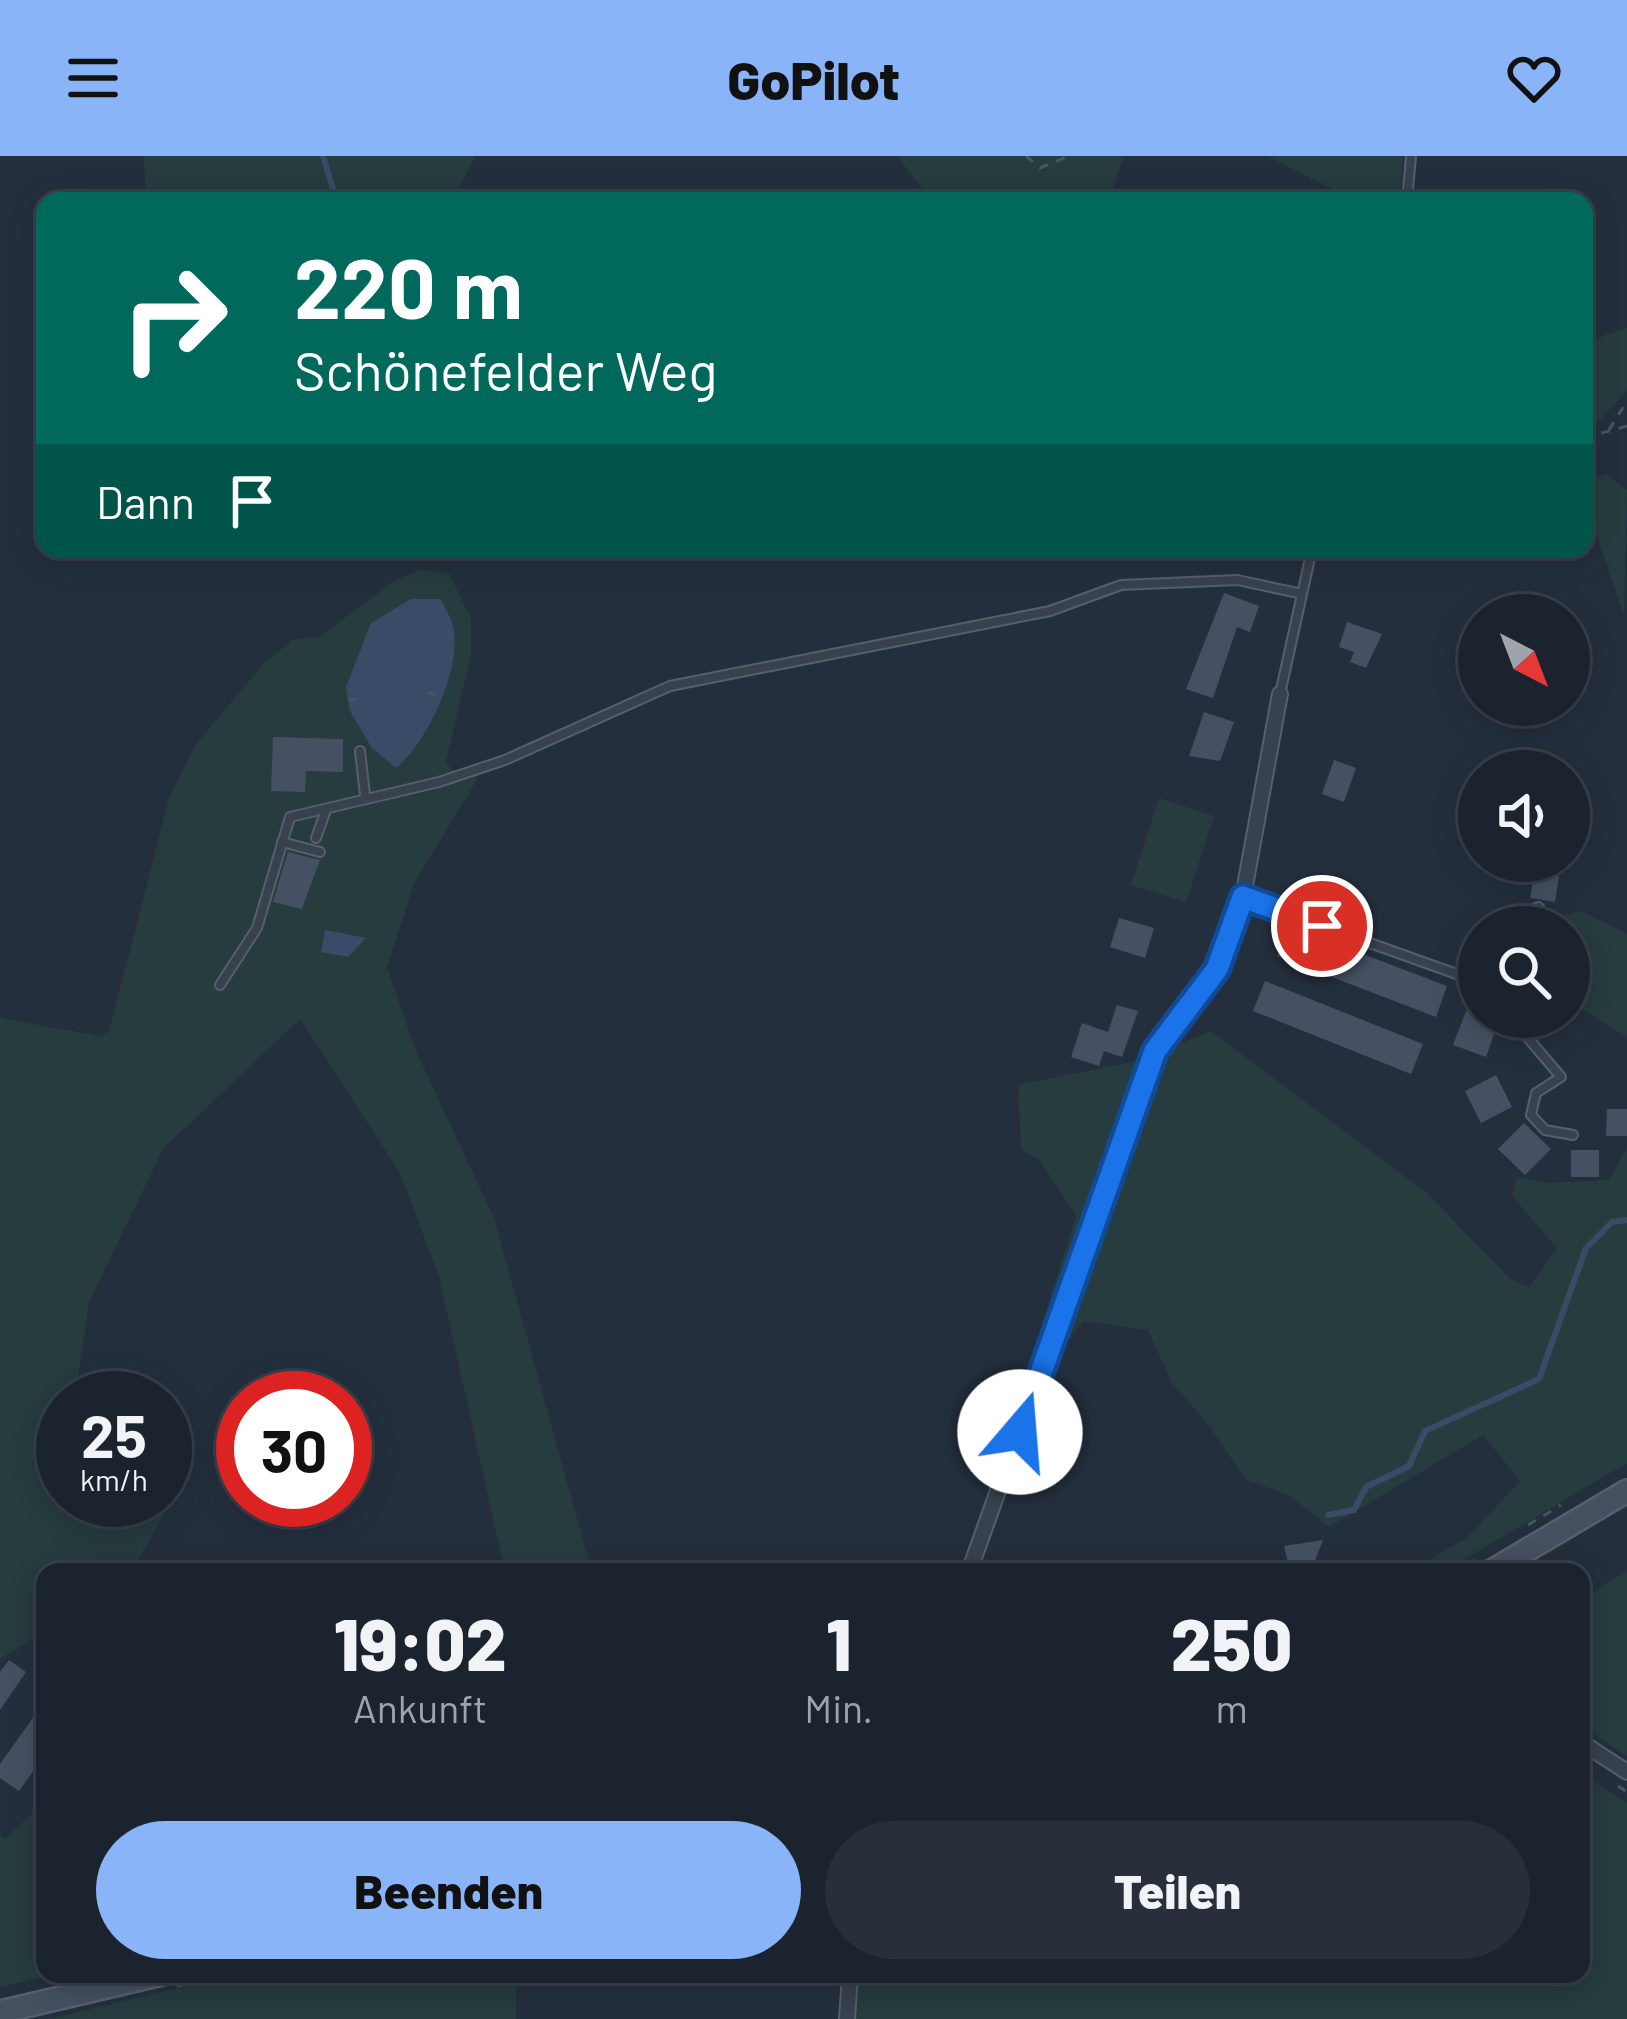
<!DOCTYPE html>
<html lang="de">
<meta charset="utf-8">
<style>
body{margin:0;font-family:Barlow,sans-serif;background:#282f3a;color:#f1f3f6;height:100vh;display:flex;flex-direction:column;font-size:45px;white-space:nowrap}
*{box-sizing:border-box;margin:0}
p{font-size:39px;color:#a0a4aa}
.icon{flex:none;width:66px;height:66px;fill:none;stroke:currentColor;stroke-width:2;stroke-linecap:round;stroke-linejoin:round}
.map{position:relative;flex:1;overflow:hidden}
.sheet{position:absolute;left:36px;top:1407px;width:1554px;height:420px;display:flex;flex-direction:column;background:#1b232e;border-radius:24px;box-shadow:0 6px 30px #0003,0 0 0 3px #39404a}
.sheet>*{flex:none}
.banner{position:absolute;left:36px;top:36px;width:1557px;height:366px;border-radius:24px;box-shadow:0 6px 30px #0003,0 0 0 3px #39404a;background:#00695c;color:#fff;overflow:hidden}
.needle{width:78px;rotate:138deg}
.controls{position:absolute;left:1458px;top:438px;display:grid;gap:24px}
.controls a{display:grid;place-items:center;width:132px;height:132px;border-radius:50%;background:#1b232e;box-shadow:0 6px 30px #0003,0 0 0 3px #39404a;font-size:60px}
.speed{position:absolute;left:36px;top:1215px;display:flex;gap:24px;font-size:60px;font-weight:700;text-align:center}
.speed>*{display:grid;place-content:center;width:156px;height:156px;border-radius:50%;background:#1b232e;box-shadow:0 6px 30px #0003,0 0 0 3px #39404a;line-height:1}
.speed small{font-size:30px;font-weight:400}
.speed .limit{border:18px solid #d22;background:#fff;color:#111}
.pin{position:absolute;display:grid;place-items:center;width:102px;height:102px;color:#fff;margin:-51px;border:6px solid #fff;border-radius:50%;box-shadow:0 3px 12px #0007}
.me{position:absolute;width:132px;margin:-66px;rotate:18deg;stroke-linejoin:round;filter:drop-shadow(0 0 9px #0008)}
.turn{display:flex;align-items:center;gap:42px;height:252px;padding:0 60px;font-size:54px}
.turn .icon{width:156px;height:156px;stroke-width:2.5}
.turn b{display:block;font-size:84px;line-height:102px}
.then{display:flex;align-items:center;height:114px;padding:0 60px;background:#0003;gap:24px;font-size:45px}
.eta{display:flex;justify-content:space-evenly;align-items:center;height:204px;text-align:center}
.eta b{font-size:72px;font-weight:800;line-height:84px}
.cta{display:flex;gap:24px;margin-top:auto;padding:24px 60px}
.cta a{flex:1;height:138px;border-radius:72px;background:#8ab4f8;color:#111;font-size:48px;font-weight:800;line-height:138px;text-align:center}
.cta a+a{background:#282f3a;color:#f1f3f6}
header{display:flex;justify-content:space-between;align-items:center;height:156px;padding:0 60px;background:#8ab4f8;color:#111;font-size:54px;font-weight:800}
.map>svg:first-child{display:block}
.green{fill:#263c3f}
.water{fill:#394c67}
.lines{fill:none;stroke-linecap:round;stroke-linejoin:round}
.stream{stroke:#394c67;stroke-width:6}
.building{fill:#455162}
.lane-casing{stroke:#565f6c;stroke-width:12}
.street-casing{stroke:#565f6c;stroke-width:18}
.secondary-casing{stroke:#565f6c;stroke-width:26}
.path{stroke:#44595c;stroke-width:3;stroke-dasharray:9 9;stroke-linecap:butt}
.lane{stroke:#38414e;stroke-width:8}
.street{stroke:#38414e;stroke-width:14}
.secondary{stroke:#465061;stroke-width:21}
.route-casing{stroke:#114b97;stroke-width:30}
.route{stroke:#1a73e8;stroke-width:21}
</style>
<header><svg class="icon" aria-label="menu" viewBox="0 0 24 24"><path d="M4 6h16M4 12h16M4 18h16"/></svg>GoPilot<svg class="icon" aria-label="heart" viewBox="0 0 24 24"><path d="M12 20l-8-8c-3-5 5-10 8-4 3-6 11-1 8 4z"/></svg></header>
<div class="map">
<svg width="1627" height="1863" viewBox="0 0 1627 1863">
<rect width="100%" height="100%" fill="#242f3e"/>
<path class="green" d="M144 0H476L451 45H146Z
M897 0H1124L1108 45H932Z
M1267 0H1403L1400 45H1345V39Z
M1627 172V234L1595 270 1584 254V186Z
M1608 318 1627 335 1624 459 1584 343V324Z
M421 413 449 417 471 463V499L446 606 453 615 478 622 414 728 387 811 415 893 494 1062 592 1416H505L439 1121 400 1017 300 863 163 993 89 1146 75 1242H63V1344H153L165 1357 131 1416H45V1475L0 1503V862L99 880 109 876 170 638 197 587 265 506 294 483 319 481 394 425Z
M1159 642 1214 660 1186 746 1131 729Z
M1581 755 1627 778V881L1569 845V771H1520Z
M1211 875 1427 1037 1510 1123 1529 1131 1557 1092 1512 1040 1517 1021 1546 1027 1609 1024 1627 991V1307L1443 1416H1422L1435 1400 1468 1381 1520 1325 1483 1279 1329 1371 1289 1339 1246 1324 1205 1264 1173 1229 1148 1174 1083 1165 1057 1200 1040 1174 1076 1060 1039 1003 1021 994 1018 929 1138 905Z
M1627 1415V1601L1581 1569V1443Z
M1581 1617 1627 1647V1863H853L858 1818H1581Z
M45 1645V1818H57L0 1831V1679L5 1683Z
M235 1818H516V1863H49Z"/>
<path class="water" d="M411 443H441C445 452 451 461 453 470 463 511 427 588 396 612L371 591 350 555 346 531 371 467Z
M325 774 366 782 348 801 321 796Z"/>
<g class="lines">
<path class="stream" d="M323 0 333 33
M1328 1359 1354 1354 1366 1331 1409 1310 1425 1275 1539 1223 1586 1092 1612 1066 1627 1064"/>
</g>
<path class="building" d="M1224 437 1259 450 1250 476 1237 471 1213 542 1186 533Z
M1347 466 1382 478 1366 512 1350 506 1354 496 1339 491Z
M1204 556 1234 566 1220 605 1189 600Z
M273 581 343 583V616L306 615 305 636 271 635Z
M1334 604 1356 612 1344 646 1322 638Z
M288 696 320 704 302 753 273 746Z
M1536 705H1561L1555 746 1530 742Z
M1119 762 1154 772 1145 802 1110 791Z
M1289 770 1447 830 1436 861 1277 800Z
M1265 825 1423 888 1411 918 1253 855Z
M1117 849 1138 855 1122 901 1104 895 1099 910 1071 901 1082 867 1108 876Z
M1466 855 1498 867 1486 901 1453 889Z
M1496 919 1512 951 1481 967 1465 935Z
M1607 953H1627V980H1606Z
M1524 967 1551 993 1525 1019 1498 993Z
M1571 994H1599V1021H1571Z
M1323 1384 1315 1405 1289 1411 1284 1390Z
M9 1504 26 1516 0 1554V1516Z
M45 1545V1599L19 1635 0 1622V1608Z"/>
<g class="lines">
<g class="lane-casing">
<path id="lane" d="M1407 45 1411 0
M1280 538 1312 393
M360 595 365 639
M316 682 326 654
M282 686 320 696
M1244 742 1479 826
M1514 771 1527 755 1539 751
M220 829 257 772 290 661 439 626 505 604 670 530 1050 455 1121 429 1237 424 1298 437
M1510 861 1561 921 1536 937 1531 959 1545 974 1573 979"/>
</g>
<g class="street-casing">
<path id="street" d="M969 1416 1155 895 1217 813 1243 741 1280 538
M1581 1586 1627 1616
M847 1863 850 1818"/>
</g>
<g class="secondary-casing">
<path id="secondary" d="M1490 1416 1627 1335
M0 1856 162 1818"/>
</g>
<path class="path" d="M1026 0 1040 12 1069 0
M1609 274 1627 245
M1584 282 1627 270
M427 536 439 540
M348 544 356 543
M1528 1369 1561 1349
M1457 1416 1475 1404
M1618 1630 1627 1636
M177 1830 229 1818"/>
<use href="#lane" class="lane"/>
<use href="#street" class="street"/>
<use href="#secondary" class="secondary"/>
</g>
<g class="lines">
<g class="route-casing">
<path id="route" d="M1020 1276 1155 895 1217 813 1243 741 1322 770"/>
</g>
<use href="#route" class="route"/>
</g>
</svg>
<div class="controls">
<a><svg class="needle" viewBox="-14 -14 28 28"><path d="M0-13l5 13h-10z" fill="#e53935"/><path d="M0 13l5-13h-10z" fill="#a0a4aa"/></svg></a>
<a><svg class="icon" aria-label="sound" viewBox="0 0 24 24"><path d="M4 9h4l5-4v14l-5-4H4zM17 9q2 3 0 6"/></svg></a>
<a><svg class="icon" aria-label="search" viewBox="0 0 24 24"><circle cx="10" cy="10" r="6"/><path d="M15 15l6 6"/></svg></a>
</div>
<div class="speed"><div>25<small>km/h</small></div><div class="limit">30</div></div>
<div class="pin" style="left:1322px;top:770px;background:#d93025"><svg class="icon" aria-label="arrive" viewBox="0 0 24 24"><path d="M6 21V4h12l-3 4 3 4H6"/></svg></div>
<svg class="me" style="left:1020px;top:1276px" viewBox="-20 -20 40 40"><circle r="19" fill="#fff"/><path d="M0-13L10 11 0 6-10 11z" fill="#1a73e8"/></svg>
<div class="banner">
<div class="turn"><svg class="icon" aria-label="right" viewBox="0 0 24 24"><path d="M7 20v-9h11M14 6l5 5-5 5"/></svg><div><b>220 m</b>Schönefelder Weg</div></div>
<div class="then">Dann<svg class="icon" aria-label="arrive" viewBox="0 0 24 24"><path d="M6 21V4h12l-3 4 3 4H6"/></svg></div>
</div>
<section class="sheet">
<div class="eta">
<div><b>19:02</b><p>Ankunft</p></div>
<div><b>1</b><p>Min.</p></div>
<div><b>250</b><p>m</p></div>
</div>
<div class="cta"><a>Beenden</a><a>Teilen</a></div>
</section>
</div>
